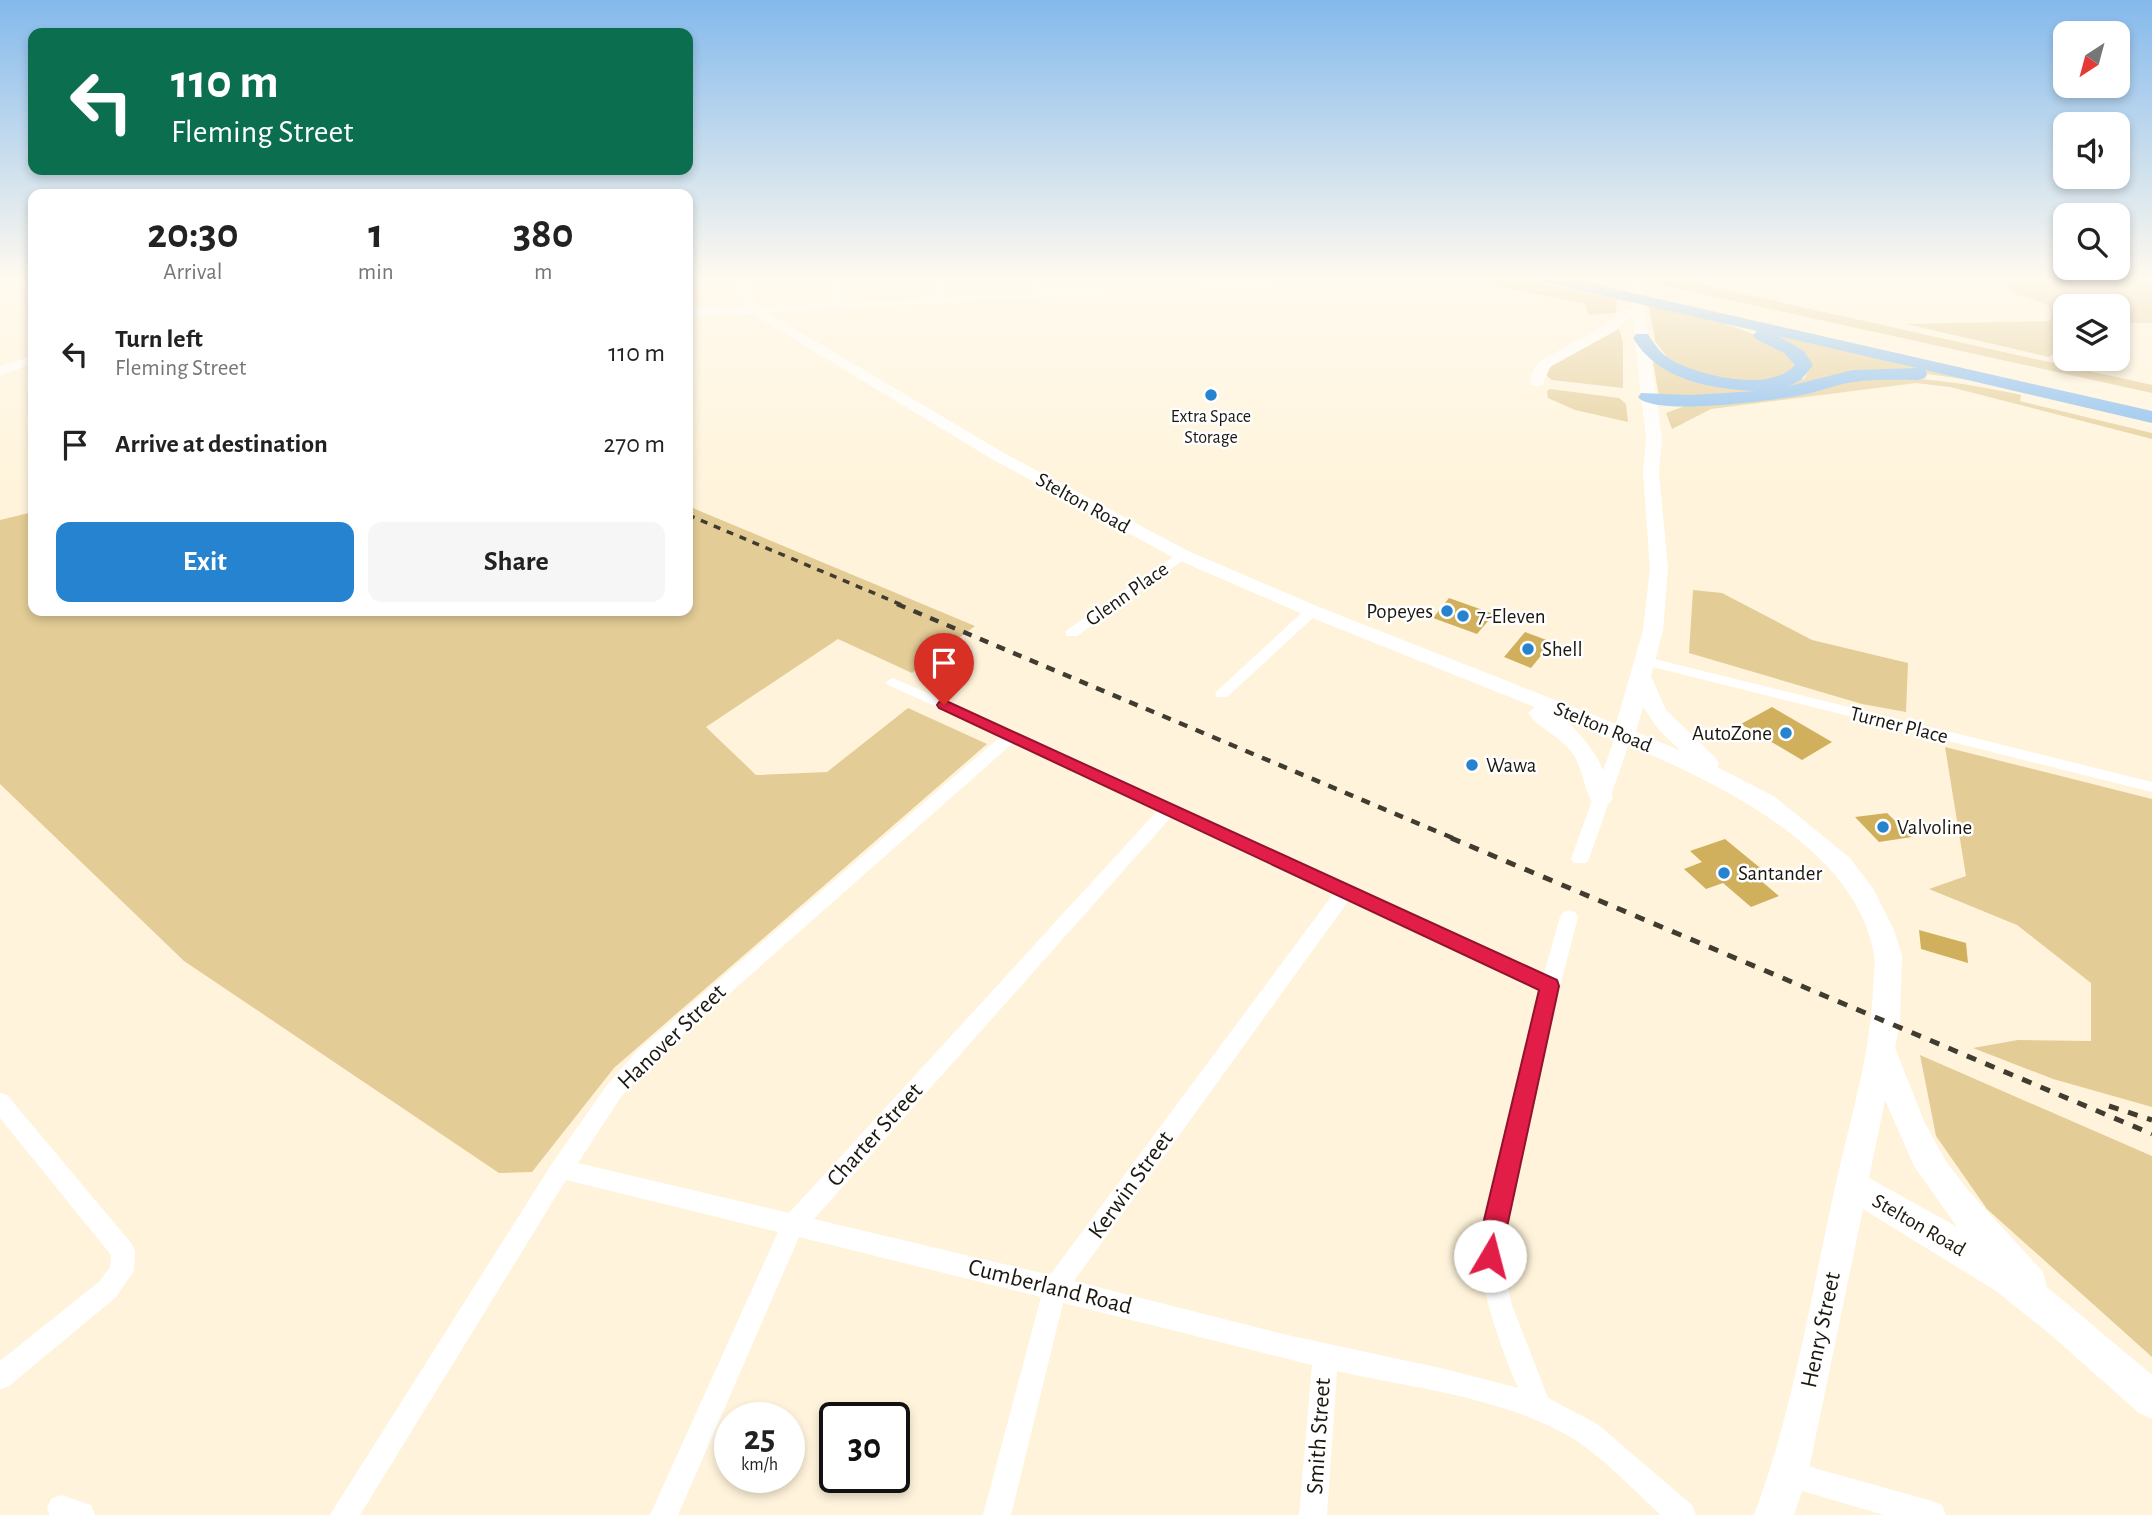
<!DOCTYPE html>
<style>
body{margin:0;font-family:"Alegreya Sans",sans-serif;background:#f6f6f6;color:#222;height:100vh;display:flex;flex-direction:column;font-size:26px;white-space:nowrap}
*{box-sizing:border-box;margin:0}
p{font-size:23px;color:#767676}
.icon{flex:none;width:38px;height:38px;fill:none;stroke:currentColor;stroke-width:2;stroke-linecap:round;stroke-linejoin:round}
.map{position:relative;flex:1;overflow:hidden}
.details{position:absolute;left:28px;top:189px;width:665px;height:427px;display:flex;flex-direction:column;background:#fff;border-radius:14px;box-shadow:0 4px 10px #0003}
.details>*{flex:none}
.banner{position:absolute;left:28px;top:28px;width:665px;height:147px;border-radius:14px;box-shadow:0 4px 10px #0003;background:#0b6e4f;color:#fff;overflow:hidden}
.needle{width:46px;rotate:216deg}
.tools{position:absolute;left:2053px;top:21px;display:grid;gap:14px}
.tools a{display:grid;place-items:center;width:77px;height:77px;border-radius:14px;background:#fff;box-shadow:0 4px 10px #0003;font-size:35px}
.speed{position:absolute;left:714px;top:1402px;display:flex;gap:14px;font-size:35px;font-weight:700;text-align:center}
.speed>*{display:grid;place-content:center;width:91px;height:91px;border-radius:50%;background:#fff;box-shadow:0 4px 10px #0003;line-height:1}
.speed small{font-size:18px;font-weight:400}
.speed .limit{border:4px solid #111;border-radius:10px;background:#fff;color:#111}
.pin{position:absolute;display:grid;place-items:center;width:60px;height:60px;color:#fff;margin:-72px -30px;border-radius:50% 50% 50% 0;rotate:-45deg;box-shadow:0 0 7px #0007}
.pin .icon{rotate:45deg}
.me{position:absolute;width:77px;margin:-38px;rotate:8deg;stroke-linejoin:round;filter:drop-shadow(0 0 5px #0008)}
.turn{display:flex;align-items:center;gap:24px;height:147px;padding:0 28px;font-size:32px}
.turn .icon{width:91px;height:91px;stroke-width:2.5}
.turn b{display:block;font-size:49px;line-height:60px}
.eta{display:flex;justify-content:space-evenly;align-items:center;height:119px;text-align:center}
.eta b{font-size:42px;font-weight:600;line-height:49px}
.button{display:flex;gap:14px;margin-top:auto;padding:14px 28px}
.button a{flex:1;height:80px;border-radius:14px;background:#2683d0;color:#fff;font-size:28px;font-weight:600;line-height:80px;text-align:center}
.button a+a{background:#f6f6f6;color:#222}
ul{padding:0;list-style:none}
li{display:flex;align-items:center;gap:21px;height:91px;padding:0 28px}
li div{flex:1}
li b{display:block;font-size:26px}
li em{font-style:normal}
.map>svg:first-child{display:block}
.green{fill:#e3cc96}
.building{fill:#d1b05d}
.lines{fill:none;stroke-linecap:round;stroke-linejoin:round}
.street{fill:#fff;fill-rule:evenodd}
.secondary{fill:#fff;fill-rule:evenodd}
.highway{fill:#7eb8f0;fill-rule:evenodd}
.rail-far2{stroke:#413c30;stroke-width:3.5;stroke-dasharray:7 7;stroke-linecap:butt}
.rail-far1{stroke:#413c30;stroke-width:4.5;stroke-dasharray:9 9;stroke-linecap:butt}
.rail{stroke:#413c30;stroke-width:5;stroke-dasharray:10 10;stroke-linecap:butt}
.route{fill:#e11d48;stroke:#92132f;stroke-width:2}
.poi-dot{fill:#2683d0;stroke:#fff;stroke-width:2.5}
.labels{text-anchor:middle;dominant-baseline:central;stroke-width:5;stroke-linejoin:round;paint-order:stroke}
.far-poi-label{font-size:18px;fill:#1c180f;stroke:#fff}
.street-label{font-size:21px;fill:#1c180f;stroke:#fff}
.poi-label{font-size:21px;fill:#1c180f;stroke:#fff;text-anchor:start}
.near-street-label{font-size:24px;fill:#1c180f;stroke:#fff}
</style>
<div class="map">
<svg width="2152" height="1515" viewBox="0 0 2152 1515">
<rect width="100%" height="100%" fill="#fff4db"/>
<path class="green" d="M1465 276H1498L1617 299 1616 313 1588 315 1586 304 1491 285Z
M1645 276 1672 278 2152 385V393L1648 282Z
M2070 276H2152V323H2118V306H2065V344L2049 357 1906 324 2050 321 2052 314 2048 305 2010 292 2007 282Z
M1652 306C1703 318 1759 326 1797 364L1788 376 1739 382 1694 373 1668 358 1655 341 1649 307Z
M1619 329 1623 342V388L1552 380 1546 375 1552 365Z
M1769 333 1969 380 1921 373 1760 394 1659 396 1653 362 1686 376 1794 383 1805 378 1810 365Z
M1866 377C1923 377 1966 383 2021 395L2020 401 2152 433V439L1950 387 1916 383 1711 409 1672 429 1666 413 1685 406Z
M1550 389 1619 398 1626 404 1628 422 1575 410 1548 398 1547 391Z
M688 503 695 509 975 626 912 673 838 639 706 727 756 775 827 772 908 708 987 744 614 1068 532 1172 499 1173 184 961 0 784V520L33 512V611H688Z
M1693 590 1722 593 1812 640 1908 663 1906 712 1862 704 1689 653Z
M1945 747 2152 799V1107L2053 1079 1973 1048 2018 1040 2091 1041V983L2017 925 1929 889 1966 876Z
M1920 1055 2152 1156V1357L1987 1209 1936 1136Z"/>
<path class="building" d="M1449 598 1494 614 1477 634 1433 618Z
M1525 632 1552 642 1531 668 1504 657Z
M1772 707 1832 742 1802 760 1741 724Z
M1887 813 1912 837 1879 842 1855 817Z
M1725 839 1764 871 1754 875 1779 896 1751 907 1723 883 1706 889 1684 869 1702 862 1690 851Z
M1919 930 1966 943 1968 963 1921 949Z"/>
<g class="lines">
<path class="street" d="M834 276H842V303L936 298 932 276H940L945 297 1034 293 1028 276H1036L1043 292 1368 276 1346 281 755 313 751 310 755 307 834 303Z
M1182 551 1188 555 1186 558 1077 636H1067L1065 633 1067 630Z
M1312 607 1317 608 1319 611 1317 614 1227 697H1217L1215 694 1217 691 1307 608Z
M1646 657 2152 782V792L1641 664 1639 661 1641 658Z
M893 678 1017 732 1544 974 1560 917 1563 912 1569 910 1575 912 1578 917 1560 986 1502 1241 1503 1263 1512 1305 1548 1398 1597 1424 1692 1505 1696 1515H1661C1637 1493 1603 1458 1577 1441 1506 1397 1416 1389 1337 1371L1327 1515H1299L1312 1365 1063 1303 1011 1515H983L1041 1297 799 1237 678 1515H650L778 1232 566 1180 360 1515H330L553 1162 607 1085 637 1051 1001 736 888 685 886 682ZM1014 742 1158 810 789 1213 578 1163 621 1097 651 1063ZM1172 816 1334 893 1050 1275 814 1219ZM1349 900 1539 990 1478 1241C1481 1293 1498 1340 1518 1388L1445 1369 1287 1335 1074 1281Z
M1624 730 1632 735 1589 859 1586 863H1574L1571 859 1616 735Z
M0 1093 7 1095 131 1243 135 1251 134 1271 116 1297 9 1386 0 1390V1361L100 1281 110 1267 111 1255 0 1118Z
M1789 1461 1932 1501 1942 1505 1946 1515H1884L1789 1487 1779 1484 1776 1474 1779 1464Z
M61 1495 91 1505 95 1515H50L47 1509 51 1499Z"/>
<path class="secondary" d="M737 276H749L754 299 768 313 1004 453 1188 551 1319 607 1616 724 1643 630 1650 569 1643 473 1646 438 1632 316 1613 332 1550 367 1542 386H1532L1530 383 1533 370 1540 361 1603 326 1623 310H1632L1628 276H1640L1662 438 1659 473 1668 569 1663 630 1651 676 1666 710 1716 758 1719 763 1717 767 1775 797 1850 858 1874 890 1894 930 1902 956 1900 1021 1895 1048 1924 1121 1945 1160 1967 1189 2043 1272 2047 1287 2152 1375V1419L2139 1413 2051 1335 1996 1291 1863 1209 1808 1474 1794 1515H1754C1793 1412 1810 1300 1834 1192 1848 1127 1870 1058 1873 991 1873 979 1876 965 1874 954 1852 828 1665 760 1562 718 1589 739 1604 765 1613 798L1609 804 1601 806 1593 804C1583 787 1583 767 1571 751 1559 736 1538 728 1528 713L1535 707 1305 615 1176 559 992 459 752 314 688 315V307L746 306 739 293ZM1643 707 1659 730 1681 751 1636 732ZM1885 1100 1914 1166 1957 1227 1869 1178Z
M33 356V364L0 375V366Z"/>
<path class="highway" d="M1531 276H1558L2152 411V423L1925 370 1927 374 1925 378 1918 380C1897 380 1874 379 1854 382 1836 384 1819 392 1802 395 1776 400 1654 417 1638 397L1641 393 1690 395 1756 391C1710 389 1658 380 1633 338L1636 334H1648C1654 344 1660 353 1670 359 1698 376 1771 393 1795 365L1784 353 1756 339 1753 335 1757 331 1539 281ZM1778 336 1917 368 1853 370 1789 386 1801 380 1813 365 1804 351Z"/>
<path class="rail-far2" d="M688 515 902 605"/>
<path class="rail-far1" d="M897 604 1455 839"/>
<path class="rail" d="M1451 838 2152 1134
M2109 1106 2152 1120"/>
</g>
<linearGradient id="sky" x2="0" y2="1"><stop stop-color="#84b9ec"/><stop offset="0.57" stop-color="#fffaef"/><stop offset="1" stop-color="#fffaef" stop-opacity="0"/></linearGradient>
<rect width="2152" height="488" fill="url(#sky)"/>
<path class="route" d="M944 700 1557 980 1559 986 1499 1264 1490 1267 1482 1264 1478 1256 1479 1241 1539 990 939 708 937 705 939 702Z"/>
<g class="poi-dot">
<circle cx="1211" cy="395" r="7"/>
<circle cx="1447" cy="611" r="7"/>
<circle cx="1463" cy="616" r="7"/>
<circle cx="1528" cy="649" r="7"/>
<circle cx="1786" cy="733" r="7"/>
<circle cx="1472" cy="765" r="7"/>
<circle cx="1883" cy="827" r="7"/>
<circle cx="1724" cy="873" r="7"/>
</g>
<g class="labels">
<g class="far-poi-label">
<text x="1211" y="417">Extra Space<tspan x="1211" dy="21">Storage</tspan></text>
</g>
<g class="street-label">
<text transform="translate(1083 503) rotate(29)">Stelton Road</text>
<text transform="translate(1127 594) rotate(-35)">Glenn Place</text>
<text transform="translate(1899 725) rotate(14)">Turner Place</text>
<text transform="translate(1603 727) rotate(22)">Stelton Road</text>
<text transform="translate(1919 1225) rotate(30)">Stelton Road</text>
</g>
<g class="poi-label">
<text x="1433" y="611" text-anchor="end">Popeyes</text>
<text x="1477" y="616">7-Eleven</text>
<text x="1542" y="649">Shell</text>
<text x="1772" y="733" text-anchor="end">AutoZone</text>
<text x="1486" y="765">Wawa</text>
<text x="1897" y="827">Valvoline</text>
<text x="1738" y="873">Santander</text>
</g>
<g class="near-street-label">
<text transform="translate(672 1037) rotate(-44)">Hanover Street</text>
<text transform="translate(875 1135) rotate(-48)">Charter Street</text>
<text transform="translate(1131 1185) rotate(-54)">Kerwin Street</text>
<text transform="translate(1050 1287) rotate(14)">Cumberland Road</text>
<text transform="translate(1821 1330) rotate(-78)">Henry Street</text>
<text transform="translate(1319 1436) rotate(-86)">Smith Street</text>
</g>
</g>
</svg>
<div class="tools">
<a><svg class="needle" viewBox="-14 -14 28 28"><path d="M0-13l5 13h-10z" fill="#e53935"/><path d="M0 13l5-13h-10z" fill="#767676"/></svg></a>
<a><svg class="icon" aria-label="sound" viewBox="0 0 24 24"><path d="M4 9h4l5-4v14l-5-4H4zM17 9q2 3 0 6"/></svg></a>
<a><svg class="icon" aria-label="search" viewBox="0 0 24 24"><circle cx="10" cy="10" r="6"/><path d="M15 15l6 6"/></svg></a>
<a><svg class="icon" aria-label="layers" viewBox="0 0 24 24"><path d="M12 4l9 5-9 5-9-5zM3 14l9 5 9-5"/></svg></a>
</div>
<div class="speed"><div>25<small>km/h</small></div><div class="limit">30</div></div>
<div class="pin" style="left:944px;top:705px;background:#d93025"><svg class="icon" aria-label="arrive" viewBox="0 0 24 24"><path d="M6 21V4h12l-3 4 3 4H6"/></svg></div>
<svg class="me" style="left:1490px;top:1256px" viewBox="-20 -20 40 40"><circle r="19" fill="#fff"/><path d="M0-13L10 11 0 6-10 11z" fill="#e11d48"/></svg>
<div class="banner">
<div class="turn"><svg class="icon" aria-label="left" viewBox="0 0 24 24"><path d="M17 20v-9H6M10 6l-5 5 5 5"/></svg><div><b>110 m</b>Fleming Street</div></div>
</div>
<section class="details">
<div class="eta">
<div><b>20:30</b><p>Arrival</p></div>
<div><b>1</b><p>min</p></div>
<div><b>380</b><p>m</p></div>
</div>
<ul>
<li><svg class="icon" aria-label="left" viewBox="0 0 24 24"><path d="M17 20v-9H6M10 6l-5 5 5 5"/></svg><div><b>Turn left</b><p>Fleming Street</p></div><em>110 m</em></li>
<li><svg class="icon" aria-label="arrive" viewBox="0 0 24 24"><path d="M6 21V4h12l-3 4 3 4H6"/></svg><div><b>Arrive at destination</b></div><em>270 m</em></li>
</ul>
<div class="button"><a>Exit</a><a>Share</a></div>
</section>
</div>
